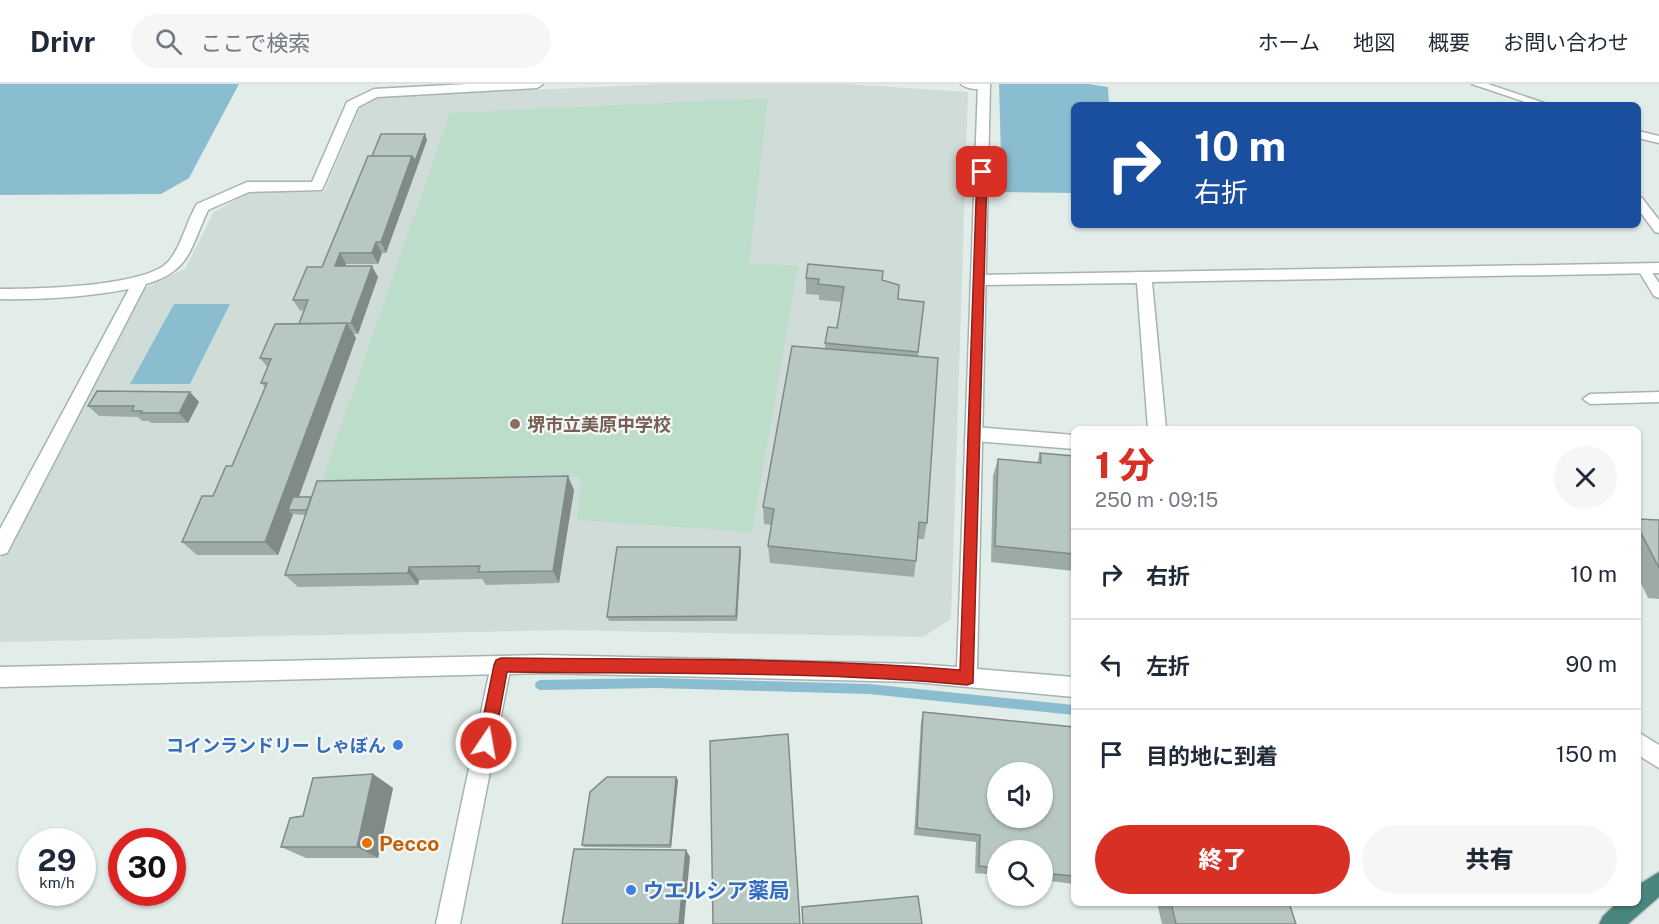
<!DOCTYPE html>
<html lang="ja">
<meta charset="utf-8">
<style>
body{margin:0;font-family:"Public Sans","Noto Sans JP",sans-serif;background:#f6f6f7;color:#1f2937;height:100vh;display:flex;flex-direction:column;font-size:22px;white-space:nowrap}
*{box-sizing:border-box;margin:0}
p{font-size:20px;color:#747a83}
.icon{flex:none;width:33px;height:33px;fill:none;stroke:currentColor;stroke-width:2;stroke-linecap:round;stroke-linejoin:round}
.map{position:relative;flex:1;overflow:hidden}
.side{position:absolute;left:1071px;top:342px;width:570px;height:480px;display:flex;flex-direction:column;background:#fff;border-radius:9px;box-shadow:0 2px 4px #0004}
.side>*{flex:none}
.top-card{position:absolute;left:1071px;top:18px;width:570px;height:126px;border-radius:9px;box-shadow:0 2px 4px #0004;background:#1a4fa0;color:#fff;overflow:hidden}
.buttons{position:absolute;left:987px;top:678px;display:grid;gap:12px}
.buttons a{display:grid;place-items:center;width:66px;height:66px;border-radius:50%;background:#fff;box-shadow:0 2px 4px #0004;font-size:30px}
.speed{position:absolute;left:18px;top:744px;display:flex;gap:12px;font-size:30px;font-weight:700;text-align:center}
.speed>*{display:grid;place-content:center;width:78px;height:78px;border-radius:50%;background:#fff;box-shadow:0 2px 4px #0004;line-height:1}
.speed small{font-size:15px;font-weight:400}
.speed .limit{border:9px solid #d22;background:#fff;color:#111}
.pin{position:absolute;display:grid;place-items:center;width:51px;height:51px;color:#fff;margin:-26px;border-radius:12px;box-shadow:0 3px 9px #0006}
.me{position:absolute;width:66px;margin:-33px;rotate:12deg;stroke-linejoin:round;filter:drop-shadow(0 0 4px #0008)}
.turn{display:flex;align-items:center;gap:21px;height:126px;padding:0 24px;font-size:27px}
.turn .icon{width:78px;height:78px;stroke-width:2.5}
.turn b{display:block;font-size:42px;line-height:51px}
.round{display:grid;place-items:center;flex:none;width:63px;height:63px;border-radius:32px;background:#f6f6f7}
.head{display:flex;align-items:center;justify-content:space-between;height:102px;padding:0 24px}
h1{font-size:36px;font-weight:800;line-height:45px;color:#d93025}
.button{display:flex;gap:12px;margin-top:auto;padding:12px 24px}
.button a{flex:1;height:69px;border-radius:36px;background:#d93025;color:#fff;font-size:24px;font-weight:800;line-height:69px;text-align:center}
.button a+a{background:#f6f6f7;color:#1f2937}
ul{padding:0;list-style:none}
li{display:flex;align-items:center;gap:18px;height:90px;padding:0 24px;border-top:2px solid #e0e1e3}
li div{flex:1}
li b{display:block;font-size:22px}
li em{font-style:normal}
header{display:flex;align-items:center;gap:36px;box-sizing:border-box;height:84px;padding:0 30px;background:#fff;border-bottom:2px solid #e0e1e3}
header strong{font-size:28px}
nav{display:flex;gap:33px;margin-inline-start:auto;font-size:21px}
.search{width:420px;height:54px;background:#f6f6f7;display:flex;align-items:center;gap:15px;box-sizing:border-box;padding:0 21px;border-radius:33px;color:#747a83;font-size:22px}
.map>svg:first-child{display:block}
.built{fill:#d0dcd8}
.green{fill:#bbddc9}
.water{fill:#8bbdd0}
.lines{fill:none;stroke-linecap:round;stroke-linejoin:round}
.stream{fill:#8bbdd0;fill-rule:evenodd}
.service-casing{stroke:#a5b4b1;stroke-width:3}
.minor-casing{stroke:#a5b4b1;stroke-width:3}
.tertiary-casing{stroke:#a5b4b1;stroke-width:3}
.trunk-casing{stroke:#c1c9c8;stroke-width:3}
.service{fill:#fff;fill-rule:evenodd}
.minor{fill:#fff;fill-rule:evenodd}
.tertiary{fill:#fff;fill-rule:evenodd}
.trunk{fill:#4b857f;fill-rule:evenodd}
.wall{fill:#9daba7}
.shaded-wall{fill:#808b88}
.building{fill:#b7c7c2;stroke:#808b88;stroke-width:1.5;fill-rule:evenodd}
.route{fill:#d93025;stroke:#8d1f18;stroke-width:1.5}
.education-dot{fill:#8d6e63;stroke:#f3f9f6;stroke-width:2}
.shop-dot{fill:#3f7fe0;stroke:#f3f9f6;stroke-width:2}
.food-dot{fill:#e8710a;stroke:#f3f9f6;stroke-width:2}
.labels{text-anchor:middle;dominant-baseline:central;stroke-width:4.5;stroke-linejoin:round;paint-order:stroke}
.education-label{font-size:18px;font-weight:bold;fill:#785e54;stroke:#f3f9f6;text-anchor:start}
.shop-label{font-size:18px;font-weight:bold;fill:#366cbe;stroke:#f3f9f6;text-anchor:end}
.near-food-label{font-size:21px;font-weight:bold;fill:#c56008;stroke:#f3f9f6;text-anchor:start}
.near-shop-label{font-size:21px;font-weight:bold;fill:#366cbe;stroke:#f3f9f6;text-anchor:start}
</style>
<header>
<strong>Drivr</strong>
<div class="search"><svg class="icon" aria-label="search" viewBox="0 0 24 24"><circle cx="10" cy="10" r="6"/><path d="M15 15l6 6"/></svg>ここで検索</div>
<nav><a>ホーム</a><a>地図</a><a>概要</a><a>お問い合わせ</a></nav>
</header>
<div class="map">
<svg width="1659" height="840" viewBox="0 0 1659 840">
<rect width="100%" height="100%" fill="#e2ece9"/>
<path class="built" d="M661 0H846L968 8 951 535 923 553 564 546 0 558V476L145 204 185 185 214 128 250 108H324L361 21 375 13Z"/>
<path class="green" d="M768 14 749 179 798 182 752 448 577 436 581 393 322 397 450 29Z"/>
<path class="water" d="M0 0H239L189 94 161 110 0 111Z
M999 0H1088L1108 3 1109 21H1074V109L1002 108Z
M174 220H230L190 300H130Z"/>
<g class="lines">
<path class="stream" d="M656 594 869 600 1074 621V631L869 610 656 604 540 606 536 604 535 601 536 598 540 596Z"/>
<g class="service-casing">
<path id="service" d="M1472 0H1488L1550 21H1534Z
M1638 47 1659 52V59L1638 54Z
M1638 113 1642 114 1659 136V149L1655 148 1638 125Z
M1643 180 1647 181 1659 199V214L1654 212 1637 184Z
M1659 308V318L1590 320 1583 315 1590 310Z"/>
</g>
<g class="minor-casing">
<path id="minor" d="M468 0H543L537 4 377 13 358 23 322 106 249 108 208 126C190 164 191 187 146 200L7 469 0 471V445L129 205C86 213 43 216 0 215V205C34 205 145 203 168 178 182 162 186 138 197 120L247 98H312L347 18 374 5Z
M961 0H990V1C984 7 967 6 961 0Z
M1659 179V189L1152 198 1166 345H1148L1137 199 979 201 971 196 979 191Z
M975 343 1074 351V365L975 357 969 355 966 350 969 345Z
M501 572 508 574 511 581 460 840H436L491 581 494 574Z"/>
</g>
<g class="tertiary-casing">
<path id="tertiary" d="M978 0H990L977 585 1074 593V613L914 598 542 589 0 603V583L542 571 914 580 957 583Z
M1638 648 1659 661V684L1638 671Z"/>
</g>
<g class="trunk-casing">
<path id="trunk" d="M1659 788V813L1628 840H1599L1603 832 1617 819H1638V801Z"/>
</g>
<use href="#service" class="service"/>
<use href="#minor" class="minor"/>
<use href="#tertiary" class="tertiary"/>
<use href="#trunk" class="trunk"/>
</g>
<path class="wall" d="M427 56 386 169H382L378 180H346L345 182 378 193 358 250H353L356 254 299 413 574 406 559 499 486 501 482 495 419 496 418 501 298 503 285 491 305 431 293 430 278 471H197L182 458 213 412 232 382 265 303 261 299 268 284 260 274 299 240 304 226 300 227 293 216 322 183 372 72Z
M806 194 883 196 898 215 924 218 918 272 927 439 924 455H918L916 477 914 493 770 479 768 462 772 441 764 440 763 423 825 265V259L837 244 842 218 819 216V211L806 210Z
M190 308 199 318 188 339H151L149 337H142L138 333 99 332 88 322Z
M1040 369 1074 372V487L991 478 993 392 998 375 1037 379Z
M1638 435 1659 436V515L1648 514 1638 493Z
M741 467 737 537H609L607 533Z
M923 628 1074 643V800L1042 796V766H998V791L975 789 976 758 914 751 921 638Z
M373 690 393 704 378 774H306L281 763 303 732Z
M678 696 671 764 584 763 582 761Z
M1157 819H1289L1296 840H1162Z"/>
<path class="shaded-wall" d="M425 50 427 56 386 169 381 158 412 72Z
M376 158 382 169 378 180 372 169Z
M340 169 346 180 341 193 335 182Z
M372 182 378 193 358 250 351 239Z
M347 239 356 254 294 426H288L293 430 278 471 265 458Z
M190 308 199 318 188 339 179 329Z
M568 392 574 406 559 499 553 487Z
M740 463 741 467 737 537 736 532Z
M409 483 419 496 418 501 408 489Z
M373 690 393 704 378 774 357 763Z
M676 693 678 696 671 764 670 761Z
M686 766 690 773 684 840H679Z"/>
<path class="building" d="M381 50H425L415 77 412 72H372Z
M368 72H412L381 158H376L372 169H340L335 182H372L351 239 299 240 308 216H293L307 183H322Z
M808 180 883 187 882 196 899 201 898 215 924 218 918 268 825 259 828 243 837 244 844 203 818 200 819 195 806 194Z
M347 239 265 458H182L202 412H213L226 382H232L267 299H261L271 275 260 274 275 240Z
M792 262 938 274 927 439 919 438 916 477 768 462 774 425 763 423Z
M97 307 190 308 179 329H141L142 327H132L134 322H88Z
M1040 369 1074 372V470L995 462 998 375 1041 379Z
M568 392 553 487 478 488 480 482 409 483 408 489 285 491 317 397Z
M293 413H311L307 426H288Z
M1638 435 1659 436V484L1638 443Z
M617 463H740L736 532 607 533Z
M923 628 1074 643V792L1042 789V766H998V784L979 782 980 751 917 744ZM998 688H1042V734H998Z
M788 650 800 840H713L710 657Z
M373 690 357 763H281L290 734 303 732 313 694Z
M607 693H676L670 761H582L590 708Z
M574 765 686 766 679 840H562Z
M918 812 922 840H803L802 823Z
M1171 819H1289L1296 840H1176Z"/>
<path class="route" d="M982 84 987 88 973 599 967 601C815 587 660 590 507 588L494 659 491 664 486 667 480 664 478 659 494 581 496 576 501 574C654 576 808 573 960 586L977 88Z"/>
<circle class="education-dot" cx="515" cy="340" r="6"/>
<g class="shop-dot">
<circle cx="398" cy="661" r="6"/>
<circle cx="631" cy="806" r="6"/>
</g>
<circle class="food-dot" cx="367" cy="759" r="6"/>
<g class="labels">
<g class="education-label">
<text x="527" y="340">堺市立美原中学校</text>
</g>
<g class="shop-label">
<text x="386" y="661">コインランドリー しゃぼん</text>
</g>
<g class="near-food-label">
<text x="379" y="759">Pecco</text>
</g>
<g class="near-shop-label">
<text x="643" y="806">ウエルシア薬局</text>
</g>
</g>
</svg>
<div class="buttons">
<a><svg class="icon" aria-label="sound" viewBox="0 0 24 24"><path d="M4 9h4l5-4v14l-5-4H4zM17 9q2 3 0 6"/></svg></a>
<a><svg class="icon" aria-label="search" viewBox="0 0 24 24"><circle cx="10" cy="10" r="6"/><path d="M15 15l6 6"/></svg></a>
</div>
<div class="speed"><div>29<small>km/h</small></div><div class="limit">30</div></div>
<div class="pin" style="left:982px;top:88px;background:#d93025"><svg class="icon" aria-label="arrive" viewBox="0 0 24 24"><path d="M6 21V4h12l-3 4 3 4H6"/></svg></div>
<svg class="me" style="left:486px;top:659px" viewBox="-20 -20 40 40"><circle r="17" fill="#d93025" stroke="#fff" stroke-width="3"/><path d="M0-11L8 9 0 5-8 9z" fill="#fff"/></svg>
<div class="top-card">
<div class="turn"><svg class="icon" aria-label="right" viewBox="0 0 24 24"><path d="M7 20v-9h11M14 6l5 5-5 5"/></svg><div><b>10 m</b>右折</div></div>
</div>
<section class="side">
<div class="head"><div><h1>1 分</h1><p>250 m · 09:15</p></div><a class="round"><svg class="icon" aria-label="close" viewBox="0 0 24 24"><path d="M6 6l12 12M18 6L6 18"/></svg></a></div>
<ul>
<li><svg class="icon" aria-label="right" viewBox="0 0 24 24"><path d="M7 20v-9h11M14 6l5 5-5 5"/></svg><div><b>右折</b></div><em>10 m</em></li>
<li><svg class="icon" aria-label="left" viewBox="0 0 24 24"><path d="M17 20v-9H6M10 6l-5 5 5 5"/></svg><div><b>左折</b></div><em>90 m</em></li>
<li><svg class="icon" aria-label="arrive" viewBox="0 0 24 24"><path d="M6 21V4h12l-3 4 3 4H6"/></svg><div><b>目的地に到着</b></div><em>150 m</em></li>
</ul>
<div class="button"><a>終了</a><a>共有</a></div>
</section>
</div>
